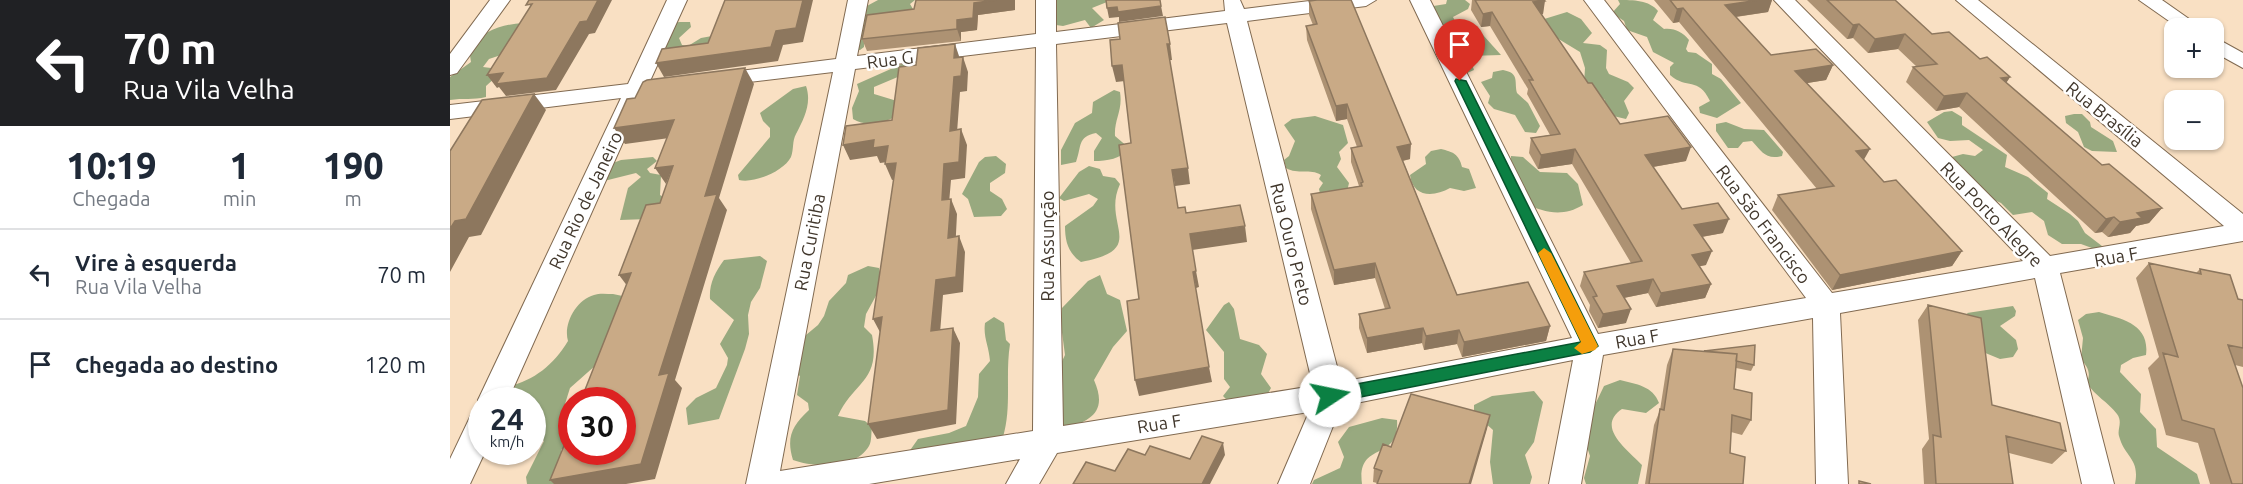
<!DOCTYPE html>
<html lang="pt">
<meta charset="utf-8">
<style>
body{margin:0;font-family:Ubuntu,sans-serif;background:#f2f2f3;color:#1f2937;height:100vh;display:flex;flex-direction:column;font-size:22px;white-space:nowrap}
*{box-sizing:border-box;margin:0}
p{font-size:20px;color:#747a83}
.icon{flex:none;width:33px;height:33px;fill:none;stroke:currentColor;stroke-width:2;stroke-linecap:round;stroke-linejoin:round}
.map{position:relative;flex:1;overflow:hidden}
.details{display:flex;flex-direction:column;background:#fff;width:450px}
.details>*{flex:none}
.hud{background:#202124;color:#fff;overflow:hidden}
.tools{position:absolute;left:1714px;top:18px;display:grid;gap:12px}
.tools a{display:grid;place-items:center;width:60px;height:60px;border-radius:12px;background:#fff;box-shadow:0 2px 4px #0004;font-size:30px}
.speed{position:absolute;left:18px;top:387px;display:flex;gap:12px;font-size:30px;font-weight:700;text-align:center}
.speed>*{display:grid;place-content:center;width:78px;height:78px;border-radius:50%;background:#fff;box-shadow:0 2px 4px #0004;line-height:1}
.speed small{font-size:15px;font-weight:400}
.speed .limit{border:9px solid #d22;background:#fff;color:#111}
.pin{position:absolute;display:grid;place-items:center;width:51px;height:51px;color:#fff;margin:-62px -26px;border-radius:50% 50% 50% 0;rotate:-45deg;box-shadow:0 0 6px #0007}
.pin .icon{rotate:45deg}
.me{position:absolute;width:66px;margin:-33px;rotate:79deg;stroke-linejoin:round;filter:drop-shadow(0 0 4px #0008)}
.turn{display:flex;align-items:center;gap:21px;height:126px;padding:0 24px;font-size:27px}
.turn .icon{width:78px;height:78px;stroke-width:2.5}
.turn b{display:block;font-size:42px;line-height:51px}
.eta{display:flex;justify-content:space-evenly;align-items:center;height:102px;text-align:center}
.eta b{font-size:36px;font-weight:800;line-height:42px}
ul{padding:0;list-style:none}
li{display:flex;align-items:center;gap:18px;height:90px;padding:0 24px;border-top:2px solid #e0e1e3}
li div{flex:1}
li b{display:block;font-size:22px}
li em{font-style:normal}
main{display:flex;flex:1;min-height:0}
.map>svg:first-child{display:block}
.forest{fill:#98a97f}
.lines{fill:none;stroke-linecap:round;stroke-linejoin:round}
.street-casing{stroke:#816a51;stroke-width:2}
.street{fill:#fff;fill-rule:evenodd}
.wall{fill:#ad9273}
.shaded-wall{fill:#8d775e}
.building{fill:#c9aa86;stroke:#8d775e;stroke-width:1.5}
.route{fill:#0b8043;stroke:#07532c;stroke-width:1.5}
.slow{fill:#f59e0b}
.labels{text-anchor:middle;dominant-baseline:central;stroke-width:5;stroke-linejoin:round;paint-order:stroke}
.street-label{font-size:18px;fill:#41372c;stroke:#fff}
</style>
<main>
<section class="details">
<div class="hud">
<div class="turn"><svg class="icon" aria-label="left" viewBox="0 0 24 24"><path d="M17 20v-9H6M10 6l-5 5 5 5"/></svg><div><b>70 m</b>Rua Vila Velha</div></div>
</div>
<div class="eta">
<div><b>10:19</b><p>Chegada</p></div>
<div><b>1</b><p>min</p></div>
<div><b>190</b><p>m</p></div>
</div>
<ul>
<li><svg class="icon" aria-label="left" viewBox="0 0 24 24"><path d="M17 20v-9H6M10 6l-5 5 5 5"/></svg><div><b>Vire à esquerda</b><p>Rua Vila Velha</p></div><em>70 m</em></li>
<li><svg class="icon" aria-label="arrive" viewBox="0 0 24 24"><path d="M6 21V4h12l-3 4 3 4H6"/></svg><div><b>Chegada ao destino</b></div><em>120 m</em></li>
</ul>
</section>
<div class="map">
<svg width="1793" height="484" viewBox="0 0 1793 484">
<rect width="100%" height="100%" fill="#f9e0c3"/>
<path class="forest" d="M428 0H465L460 4 463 9 459 14 414 36V47L410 50H404L415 7Z
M604 0H662L642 8 654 20 641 28 635 20 613 26 606 25 601 17Z
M997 0H1015L1020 4 1018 9 1003 17 1006 23 1033 35 1051 55 1019 56 1024 70 1015 74 977 7 996 4Z
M1168 0C1184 0 1199 0 1208 11L1203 20 1214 29C1225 28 1232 32 1239 40L1236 49 1238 52 1246 53 1262 64V74L1271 79 1291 103 1267 118 1250 113 1249 107 1260 101C1248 76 1237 90 1220 75V67L1224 63 1203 52 1197 37 1177 30 1174 21 1162 13 1170 4Z
M1117 12 1131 19 1142 33 1133 43 1150 45 1157 50 1156 68 1159 74 1178 82 1184 88 1174 101 1179 113 1176 119 1159 115 1155 106V100L1134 84 1135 68 1130 52 1097 32 1091 20Z
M230 22H240L241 27 229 38 232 45 238 46 251 38 262 36 261 45 220 60 209 43 221 23Z
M73 23 51 55 39 59 33 67 49 69 47 76 36 86V97C23 100 13 98 0 100V77L21 62 19 49C31 31 53 24 73 23Z
M452 64 463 65 462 71 424 87V94L447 101 450 114C438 122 417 128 403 119L402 108 409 91 407 84Z
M1053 70C1070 73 1064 82 1067 93L1078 103 1090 126 1086 133 1075 132 1065 115 1044 109 1038 103 1040 96 1031 82 1042 78 1043 72Z
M356 86C362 103 354 119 346 134 342 141 344 149 341 157 334 171 304 184 289 180L288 175 320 137V128L313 121 310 113 343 89Z
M664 90 670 92C673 111 664 119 665 136L679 148C671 159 657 161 644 161V151L652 138 646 133C627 137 632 146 626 162L611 165V150L625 123 642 113 643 102Z
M1502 111 1512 117V125L1557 155 1555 167 1578 177 1598 193 1597 199 1620 214 1628 221 1635 233 1652 246 1650 251 1631 244H1612L1598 235 1594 221 1582 212 1563 215 1551 203 1531 194 1502 162V157L1513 154 1525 156 1533 150 1519 140 1500 141 1488 138 1477 122 1494 112Z
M1624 114H1632L1640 122 1641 127 1663 141 1667 152 1642 151 1634 147 1628 132 1616 123 1615 116Z
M865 116 893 125 898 143 889 152 891 159 887 167 899 183 895 200 871 199 869 189 873 183 869 179 871 175C860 168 848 175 836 168L834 160 839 156 845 141 834 125 842 119Z
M1276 122 1294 129 1314 130 1333 152 1332 156C1316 160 1312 152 1302 141L1293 142 1288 148H1278L1266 131V124Z
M991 149C1003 152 1009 154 1012 167L1019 169 1026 188 1014 191 1000 188C984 197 963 198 960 175L976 164 975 157 981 151Z
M546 156 556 164 555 173 540 183V191L552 199 557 209 551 216 524 217 518 199 512 194 529 162 535 157Z
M1061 156 1073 157 1090 172 1117 173 1128 184 1133 205C1113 217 1095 213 1074 203L1061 164Z
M203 157 207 161 197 169 200 173 211 175 210 195 220 202 198 219 170 220 178 188 191 177 186 173 154 181 155 166 171 160Z
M639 166 650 169 653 176 665 178 670 184C651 225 700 249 631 262 618 253 615 241 615 226L643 206 648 199 639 194 614 201 609 198 629 172Z
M310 256 317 261 310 288 301 302 298 315 299 334 295 349 269 419 238 425 236 408 246 398 266 388 277 365 278 358 270 344 284 320 260 299C259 284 265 272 274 260Z
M418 266 429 268 431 277 428 292 416 314 414 327 422 335C431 382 403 382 388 416L415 421 422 427C421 432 422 441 419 446 406 469 364 468 343 460 336 437 342 426 359 410L358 403 347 395 350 376 337 368 344 345 368 325 374 316 379 301 396 283 398 275Z
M650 275 657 294 670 300 677 331 663 347 644 380C658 412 641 421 613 429L604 378 615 355 611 325 612 308 638 281Z
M163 294 182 298 155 357 120 388 115 404 121 408V440L111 450V484H77L76 477 94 441 90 438H83L82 400H45L52 388C82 382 102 367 118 341 113 324 126 300 144 295 149 293 157 294 163 294Z
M779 302 784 309 790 339 809 345 817 354 811 374 821 388 816 397 780 403 773 396 780 387 774 379V352L756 330 774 305Z
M1563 306 1566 311 1565 316 1550 326 1566 340 1568 349 1563 357 1550 359 1533 352 1526 329 1517 313Z
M1649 312C1672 319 1700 324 1696 355L1683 358 1671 365 1670 372 1691 394 1690 412 1706 429 1707 447 1747 474 1750 484H1685C1690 458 1675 458 1669 436 1667 429 1673 422 1667 414 1658 402 1645 396 1637 383 1641 372 1638 368 1631 359L1633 338 1628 320 1636 314Z
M544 317 554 323 556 340 560 344C555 376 562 406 553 437L456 456 468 439 499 433 516 426 528 397 529 374 540 361C539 346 533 337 535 323Z
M1170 380C1186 384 1203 386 1209 403L1196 413 1172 409C1145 427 1178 450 1192 465L1188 484H1136L1134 478 1140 456 1129 423 1141 413 1154 386Z
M1084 391 1093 402 1084 442 1075 455 1082 477 1080 484H1043L1040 462 1043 430 1024 413V405L1042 396Z
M932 418 947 420C950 463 906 440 912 484H862L864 480 890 468 894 457 888 442 899 427Z"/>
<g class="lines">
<g class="street-casing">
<path id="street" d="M40 0H60L7 73 0 75V54Z
M217 0H237L200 81 223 78 231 80 234 85 231 90 194 95 58 400H32V407L28 400 171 98 0 119V105L178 84Z
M398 0H418L407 56 586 34V0H606V32L775 11 774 0H790L794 9 868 0H926L916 6 797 21 891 382 1122 338 960 0H980L1148 334 1356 298 1134 0H1154L1382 293 1573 261 1324 0H1345L1600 256 1774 226 1506 0H1528L1793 214V241L1610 273 1664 484H1632L1585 278 1390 313 1398 484H1366L1363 318 1153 355 1131 484H1099L1123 360 891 406 860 484H828L859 412 607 453 589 484H556L570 459 419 484H296L383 72 265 86 257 85 254 80 257 75 265 74 386 59ZM777 23 863 386 613 426 606 44ZM586 47 583 431 330 471 405 69Z
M1689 0H1712L1752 28H1729Z
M1764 37 1793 53V68L1764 52Z
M32 411V452H35L20 484H0V459L21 415Z"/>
</g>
<use href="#street" class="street"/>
</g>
<path class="wall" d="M466 0H565V10L528 15 527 30 511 32V41L417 51 412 39 464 9Z
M1022 0H1094L1093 14 1091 15 1138 83 1170 124 1236 161 1203 167 1232 209 1273 233 1252 237 1256 265 1249 266 1261 284 1255 298 1206 307 1198 293 1174 298 1176 323 1148 328 1139 311 1140 305 1130 286 1134 272 1181 263 1122 164 1088 169 1079 153 1081 138 1100 135 1077 94 1078 89 1040 26 1031 27 1021 10Z
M1204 0H1322L1318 12 1286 17 1321 55 1383 65 1376 80 1357 83 1414 160 1434 182 1512 251 1502 266 1382 290 1322 210 1328 195 1367 189 1229 22 1223 23Z
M1357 0H1445L1482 34 1530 59 1560 77 1556 83 1652 165 1712 208 1699 223 1686 226 1680 233 1658 237 1652 232 1645 233 1509 107 1486 111 1456 82 1463 67H1467L1448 49 1418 53 1403 38 1397 39Z
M859 1 960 159 953 161 1007 295 1100 326 1096 341 1012 357 1007 344 974 350 972 343 917 353 909 328V314L935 309 925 278 884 285 861 209V194L909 186 901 162V148L907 147 897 119 886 121 857 40 856 26 863 25 859 15Z
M1699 263 1746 273 1750 269 1788 299 1793 300V367L1785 365 1793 484H1760L1748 443 1716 435 1698 368 1709 357 1686 278Z
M1478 305 1542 405 1616 451 1602 464 1559 453 1563 484H1474L1472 449 1479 439 1468 320Z
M1223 349 1304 365 1301 371 1286 368 1284 389 1301 420 1292 435 1281 432 1280 453 1293 484H1195L1204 425 1210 410 1217 365Z
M1037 429 927 483 923 482 924 468 941 447Z"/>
<path class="shaded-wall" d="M148 0H162L145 33 139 34 106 90 56 96 49 87 47 88 37 75 53 73 130 22Z
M353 0H363L353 42 333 45 328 61 214 77 206 63 326 31Z
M546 0H565V10L528 15 527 30 511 32V41L507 29V20L524 3Z
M1309 0H1322L1318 12 1270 19 1275 5Z
M1095 1 1093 14 1081 16 1083 2Z
M711 6 713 16 669 22V17L659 18 657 8 667 7Z
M1233 8 1229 22 1223 23 1227 9Z
M1042 12 1040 26 1031 27 1033 14Z
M1409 24 1403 38 1397 39 1403 25Z
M1455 34 1448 49 1418 53 1425 39Z
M505 44 510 59 504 58Z
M717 44H720L722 60H719Z
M513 57 518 72 517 91 510 92 506 146 500 131 504 77Z
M672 65 675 81 666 82 662 66Z
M1383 65 1376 80 1339 86 1345 71Z
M295 68 304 84 269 198 277 210 225 380 232 388 205 479 176 484H104L100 480 209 375 255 196Z
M1560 77 1551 91V78Z
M1517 93 1509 107 1486 111 1494 96Z
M84 94 96 110 31 235 19 237 0 272V229Z
M897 104V119L886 121V106Z
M224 120 234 136 175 144 164 128Z
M511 129 517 145 515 178 501 180 498 215 492 200 494 164Z
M424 140 438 146 445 161 430 163 427 156 400 160 393 145Z
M961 144 960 159 946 162 947 147Z
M1241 147 1236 161 1191 169 1195 155Z
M1125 149 1122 164 1088 169 1091 155Z
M1420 149 1412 163 1406 151Z
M446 163 453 178 442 180 435 164Z
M223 166 216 184 205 168Z
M738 168 740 184 725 186 722 170Z
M501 199 507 214 505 253 498 238Z
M1712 208 1699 223 1686 226 1680 233 1658 237 1670 222 1687 213Z
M1664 217 1652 232 1645 233 1656 219Z
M1279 219 1273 233 1239 239 1244 225Z
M795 226 797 242 742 250 740 234Z
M509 236 515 252 513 292 493 295 489 346 481 331 486 280Z
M1262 251 1256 265 1236 269 1242 255Z
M1512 251 1502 266 1382 290 1390 275Z
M925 263V278L884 285V270Z
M746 271 749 287 746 288 743 272Z
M181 273V291L169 275Z
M1203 279 1198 293 1163 300 1167 286Z
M1261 284 1255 298 1206 307 1211 293Z
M1181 309 1176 323 1148 328 1153 314Z
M432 317 431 334 423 319Z
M1100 326 1096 341 1012 357 1014 342Z
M503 328 510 343 506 424 427 439 418 424Z
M973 328 972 343 917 353V338Z
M1009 330 1007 344 974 350 976 336Z
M759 367 762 382 689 396 685 380Z
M1040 415 1037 429 1021 484H1019Z
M773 443 775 455 760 484H752Z"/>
<path class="building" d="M79 0H148L137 21 130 22 97 78 46 84 53 73 37 75 82 4 76 5Z
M275 0H353L346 28 326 31 321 47 206 63 212 49 258 43Z
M466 0H546L524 3 523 18 507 20V29L412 39 417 15 464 9Z
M656 0H710L711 6 668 12 667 7 657 8Z
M867 0H901L902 2 961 144 947 147 1007 295 1078 282 1100 326 1014 342 1009 330 976 336 973 328 917 338 909 314 940 308 925 263 884 270 861 194 912 186 911 183 913 182 901 148 912 146 897 104 886 106 856 26 867 24 859 1Z
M1025 0H1094L1095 1 1083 2 1138 83H1142L1170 124 1218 116 1241 147 1195 155 1232 209 1268 203 1279 219 1244 225 1262 251 1242 255 1261 284 1211 293 1203 279 1167 286 1181 309 1153 314 1143 297 1147 296 1134 272 1192 261 1125 149 1091 155 1081 138 1110 134 1079 80H1083L1042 12 1033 14Z
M1220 0H1309L1275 5 1321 55 1366 49 1383 65 1345 71 1420 149 1406 151 1434 182 1446 180 1512 251 1390 275 1328 195 1384 186 1233 8 1227 9Z
M1377 0H1445L1482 34 1499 32 1530 59 1537 57 1560 77 1551 78 1652 165 1659 164 1712 208 1687 213 1692 218 1670 222 1664 217 1656 219 1517 93 1494 96 1463 67 1487 64 1455 34 1425 39 1409 24 1403 25Z
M715 17 720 44H717L738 168 722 170 728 208 735 207 736 213 790 205 795 226 740 234 746 271 743 272 759 367 685 380 677 301 689 299 669 145 681 143 672 65 662 66 660 40 670 39 668 23Z
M505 44 504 58 513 57 511 76 504 77 500 131 511 129 509 162 494 164 492 200 501 199 498 238 509 236 506 277 486 280 481 331 503 328 498 410 418 424 432 317 423 319 446 163 435 164 438 146 423 148 424 140 393 145 396 126 442 120 449 67 466 65 468 48Z
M295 68 255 196 267 194 209 375 219 373 191 464 100 480 122 426V452H172V400H131L181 273 169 275 196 205 210 203 223 166 205 168 224 120 164 128 177 99 185 98 193 82 197 80Z
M84 94 16 219 5 221 0 229V151L32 100Z
M1699 263 1751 274 1750 269 1780 275 1788 299 1793 300V348L1778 345 1793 388V484H1782L1764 429 1732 420 1713 353 1728 357Z
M1478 305 1531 318 1542 405 1610 423 1616 451 1556 436 1563 484H1486L1483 435 1491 437Z
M1305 345 1304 365 1286 361 1287 354 1254 351Z
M1223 349 1287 354 1284 389 1302 393 1301 420 1282 415 1280 453 1295 457 1293 484H1199L1210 409 1214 410Z
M961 394 1040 415 1019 484H927L932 471 924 468 933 444 941 447Z
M752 436 773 443 752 484H623L636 462 665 471 678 449 695 455 700 446 740 459Z
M1409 481 1421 484H1409Z"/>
<path class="route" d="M1006 79 1016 81 1148 346 1140 352 880 403 874 401 872 396 874 391 880 389 1131 342 1005 81Z"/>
<path class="slow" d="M1094 248 1101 253 1148 346 1145 350 1132 354 1124 348 1131 342 1088 253Z"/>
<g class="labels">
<g class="street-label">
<text transform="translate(440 59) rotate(-7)">Rua G</text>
<text transform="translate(1655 114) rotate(39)">Rua Brasília</text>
<text transform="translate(135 200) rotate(-65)">Rua Rio de Janeiro</text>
<text transform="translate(1542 214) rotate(46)">Rua Porto Alegre</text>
<text transform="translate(1314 224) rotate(53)">Rua São Francisco</text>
<text transform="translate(359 242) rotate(-79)">Rua Curitiba</text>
<text transform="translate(842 244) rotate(76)">Rua Ouro Preto</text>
<text transform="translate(597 246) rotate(-90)">Rua Assunção</text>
<text transform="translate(1666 256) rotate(-10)">Rua F</text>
<text transform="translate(1187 338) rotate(-10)">Rua F</text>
<text transform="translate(709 423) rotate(-9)">Rua F</text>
</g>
</g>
</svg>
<div class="tools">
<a>+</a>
<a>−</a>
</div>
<div class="speed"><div>24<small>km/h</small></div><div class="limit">30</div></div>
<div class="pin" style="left:1010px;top:81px;background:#d93025"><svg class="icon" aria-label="arrive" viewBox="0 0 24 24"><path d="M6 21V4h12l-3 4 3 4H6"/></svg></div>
<svg class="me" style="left:880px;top:396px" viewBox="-20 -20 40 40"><circle r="19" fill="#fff"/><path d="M0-13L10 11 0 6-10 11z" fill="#0b8043"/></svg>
</div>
</main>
